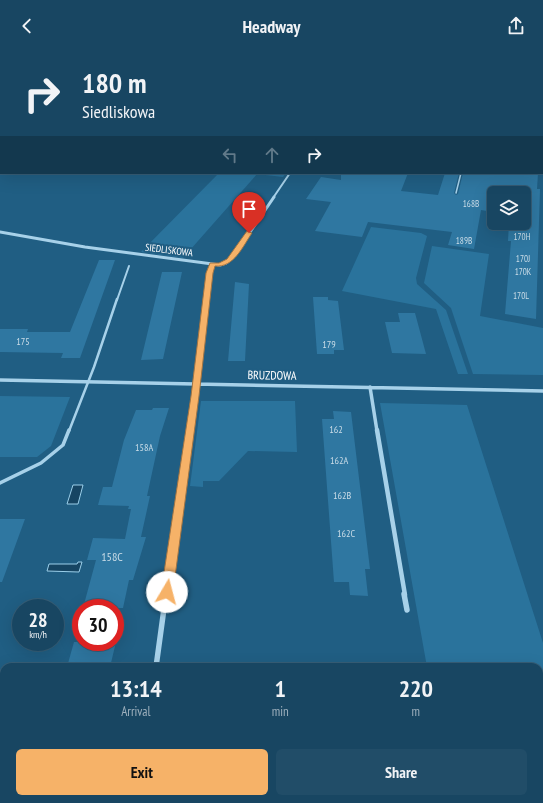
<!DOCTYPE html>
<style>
body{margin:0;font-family:"PT Sans Narrow",sans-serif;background:#214d68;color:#f1f3f6;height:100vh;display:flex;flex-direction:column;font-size:15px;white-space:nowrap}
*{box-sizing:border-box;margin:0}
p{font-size:13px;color:#9fb1be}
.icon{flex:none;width:22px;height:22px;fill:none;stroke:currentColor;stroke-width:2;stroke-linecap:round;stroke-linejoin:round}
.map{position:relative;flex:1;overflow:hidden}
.details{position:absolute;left:0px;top:611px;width:543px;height:140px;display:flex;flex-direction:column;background:#184662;border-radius:12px 12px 0 0;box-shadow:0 4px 16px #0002,0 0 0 1px #365e77}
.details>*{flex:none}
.hud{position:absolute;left:0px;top:0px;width:543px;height:122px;box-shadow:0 4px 16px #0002,0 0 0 1px #365e77;background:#184662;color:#f1f3f6;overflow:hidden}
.fabs{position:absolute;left:487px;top:134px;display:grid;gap:8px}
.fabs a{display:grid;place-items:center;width:44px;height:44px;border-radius:6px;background:#184662;box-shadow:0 4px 16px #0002,0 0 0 1px #365e77;font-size:20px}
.speed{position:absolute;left:12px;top:547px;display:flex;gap:8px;font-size:20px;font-weight:700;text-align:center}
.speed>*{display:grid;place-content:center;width:52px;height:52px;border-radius:50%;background:#184662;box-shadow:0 4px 16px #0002,0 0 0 1px #365e77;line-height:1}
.speed small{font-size:10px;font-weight:400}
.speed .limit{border:6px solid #d22;background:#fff;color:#111}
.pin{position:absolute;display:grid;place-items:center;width:34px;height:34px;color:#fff;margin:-41px -17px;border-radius:50% 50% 50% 0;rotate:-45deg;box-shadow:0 0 4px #0007}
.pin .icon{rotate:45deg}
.me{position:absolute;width:44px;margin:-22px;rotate:8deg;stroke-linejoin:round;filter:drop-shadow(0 0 3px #0008)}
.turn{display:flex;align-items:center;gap:14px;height:84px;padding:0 16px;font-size:18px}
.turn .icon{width:52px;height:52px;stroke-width:2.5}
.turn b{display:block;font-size:28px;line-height:34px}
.lanes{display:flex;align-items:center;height:38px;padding:0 16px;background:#0003;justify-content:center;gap:20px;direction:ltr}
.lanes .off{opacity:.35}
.eta{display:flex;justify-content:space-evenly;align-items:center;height:68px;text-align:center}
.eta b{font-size:24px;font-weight:800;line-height:28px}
.button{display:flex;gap:8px;margin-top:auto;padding:8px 16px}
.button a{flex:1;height:46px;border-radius:6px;background:#f6b268;color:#111;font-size:16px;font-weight:800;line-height:46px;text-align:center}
.button a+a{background:#214d68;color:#f1f3f6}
header{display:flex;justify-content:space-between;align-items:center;height:52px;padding:0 16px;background:#184662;font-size:18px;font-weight:800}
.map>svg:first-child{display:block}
.green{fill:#2a739c}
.water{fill:#164563;stroke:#9bcfea}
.building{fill:#2f77a1}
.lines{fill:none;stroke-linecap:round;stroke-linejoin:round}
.service-far3{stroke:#a7d1e9;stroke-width:1.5}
.service-far2{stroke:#a7d1e9;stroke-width:2}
.service-far1{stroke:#a7d1e9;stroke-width:2.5}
.service{stroke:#a7d1e9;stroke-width:3.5}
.minor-far4{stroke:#a7d1e9;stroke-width:2}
.minor-far3{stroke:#a7d1e9;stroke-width:3}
.minor-far2{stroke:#a7d1e9;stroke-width:3.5}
.minor-far1{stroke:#a7d1e9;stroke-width:4.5}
.minor{stroke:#a7d1e9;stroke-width:5.5}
.tertiary{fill:#a7d1e9;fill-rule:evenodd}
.route{fill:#f6b268;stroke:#a07444}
.labels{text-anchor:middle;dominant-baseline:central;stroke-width:4;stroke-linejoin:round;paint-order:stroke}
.far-number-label{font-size:9px;fill:#cbdde8}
.far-street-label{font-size:10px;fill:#fff;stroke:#205e83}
.number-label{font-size:10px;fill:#cbdde8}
.street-label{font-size:12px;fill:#fff;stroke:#205e83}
.near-number-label{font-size:12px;fill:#cbdde8}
</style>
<header><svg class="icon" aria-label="back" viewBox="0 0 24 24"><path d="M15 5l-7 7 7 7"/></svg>Headway<svg class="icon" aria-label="share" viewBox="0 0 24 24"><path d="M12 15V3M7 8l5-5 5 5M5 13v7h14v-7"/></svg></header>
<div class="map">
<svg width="543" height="751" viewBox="0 0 543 751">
<rect width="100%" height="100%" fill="#205e83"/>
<path class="green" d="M0 0H166L1 1 0 12Z
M184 0H382V1H184Z
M219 121H286L283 125 257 122 183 206 141 200Z
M371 175 421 181 427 184 416 226 417 232 446 258 468 322H458L436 257 342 239Z
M432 194 489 202 480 264 543 276V323L473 322 451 256 424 231Z
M0 344 70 345 51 394 37 405H0Z
M201 349H295L297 400 248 399 219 429H203V435L190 434Z
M380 351 467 353 543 591V751H451L450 747H539V615H427Z
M0 657H4V747H122L121 751H0Z
M149 747H307V751H149Z"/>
<path class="water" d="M73 433H83L78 452H67Z
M78 510H82L79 520 47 519 49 512H77Z"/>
<path class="building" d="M341 121H408L401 139 438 143 445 121H459L454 141 456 143 458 142 463 121H538L537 137H540L536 267 505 262 511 189H508L509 171H524V141H520V138L491 135 487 159 481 158 474 197 448 193 452 180 368 170 362 185 315 179 331 150 306 147 321 125 341 128Z
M99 208H115L80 306H61L63 301 0 300V277H28L27 280H70Z
M162 220H182L163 307 141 308Z
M235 230 249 232 245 309H228Z
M313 245H328V248L338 249 344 298H334V302H317Z
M398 261H415L426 302 392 301 385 270H400Z
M153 356H169L160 384 147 444H150L141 485H146L133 528H129L123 556H83L96 508H87L93 486 125 487 131 457H128L129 454 98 453 103 435H112L124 388 136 358H152Z
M333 359 351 360 370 517H365L368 544 350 543 349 530H334L322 367H334Z
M0 467H25L2 530H0Z
M74 590H116L110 615H67Z"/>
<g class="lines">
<path class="service-far3" d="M456 141 461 121"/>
<path class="service-far2" d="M117 248 129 214"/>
<path class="service-far1" d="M69 379 94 315 117 247"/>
<path class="service" d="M0 431 41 411 63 393 69 378"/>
<path class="minor-far4" d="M542 5 543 7
M273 146 290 121"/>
<path class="minor-far3" d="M0 180 85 195 220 213 226 211 233 205 274 145
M207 248 212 212"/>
<path class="minor-far2" d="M0 328 543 339
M370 335 377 379
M189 379 207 247"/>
<path class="minor-far1" d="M377 378 405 543
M166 543 189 378"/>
<path class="minor" d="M404 542 407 558
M156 615 166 542
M137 751 138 747"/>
<path class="tertiary" d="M542 48H543V50H542Z
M0 90H1V92H0Z"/>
</g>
<path class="route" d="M247 179 252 181C243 194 234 216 215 214L213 221 199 344 173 540 171 543 167 544 163 543 161 540 191 344 206 221 210 211H219L227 207Z"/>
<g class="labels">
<g class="far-number-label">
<text x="471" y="151">168B</text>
<text x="522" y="184">170H</text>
<text x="464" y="188">189B</text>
<text x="523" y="206">170J</text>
<text x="523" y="219">170K</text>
<text x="521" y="243">170L</text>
</g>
<g class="far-street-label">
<text transform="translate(169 198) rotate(7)">SIEDLISKOWA</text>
</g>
<g class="number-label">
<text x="23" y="289">175</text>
<text x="329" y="292">179</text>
<text x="336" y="377">162</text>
<text x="144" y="395">158A</text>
<text x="339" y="408">162A</text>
<text x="342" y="443">162B</text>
<text x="346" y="481">162C</text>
</g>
<g class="street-label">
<text transform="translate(272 323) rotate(1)">BRUZDOWA</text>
</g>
<g class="near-number-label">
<text x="112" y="504">158C</text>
</g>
</g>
</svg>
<div class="fabs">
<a><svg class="icon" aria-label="layers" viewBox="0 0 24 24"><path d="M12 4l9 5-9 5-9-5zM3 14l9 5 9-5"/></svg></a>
</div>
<div class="speed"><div>28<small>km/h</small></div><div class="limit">30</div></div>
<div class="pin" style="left:249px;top:181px;background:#d93025"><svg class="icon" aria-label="arrive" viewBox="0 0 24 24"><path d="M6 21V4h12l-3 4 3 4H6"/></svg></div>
<svg class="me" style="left:167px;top:540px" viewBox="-20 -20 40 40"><circle r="19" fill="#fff"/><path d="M0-13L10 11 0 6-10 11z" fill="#f6b268"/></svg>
<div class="hud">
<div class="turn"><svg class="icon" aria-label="right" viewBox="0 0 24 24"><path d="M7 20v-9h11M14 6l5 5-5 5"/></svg><div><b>180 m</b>Siedliskowa</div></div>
<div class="lanes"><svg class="icon off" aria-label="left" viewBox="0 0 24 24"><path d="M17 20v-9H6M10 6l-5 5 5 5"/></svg><svg class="icon off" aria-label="ahead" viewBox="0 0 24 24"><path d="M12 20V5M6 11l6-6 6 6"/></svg><svg class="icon" aria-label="right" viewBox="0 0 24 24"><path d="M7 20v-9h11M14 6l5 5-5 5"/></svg></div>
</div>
<section class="details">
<div class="eta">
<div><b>13:14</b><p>Arrival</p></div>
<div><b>1</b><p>min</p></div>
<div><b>220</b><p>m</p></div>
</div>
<div class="button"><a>Exit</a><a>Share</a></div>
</section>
</div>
